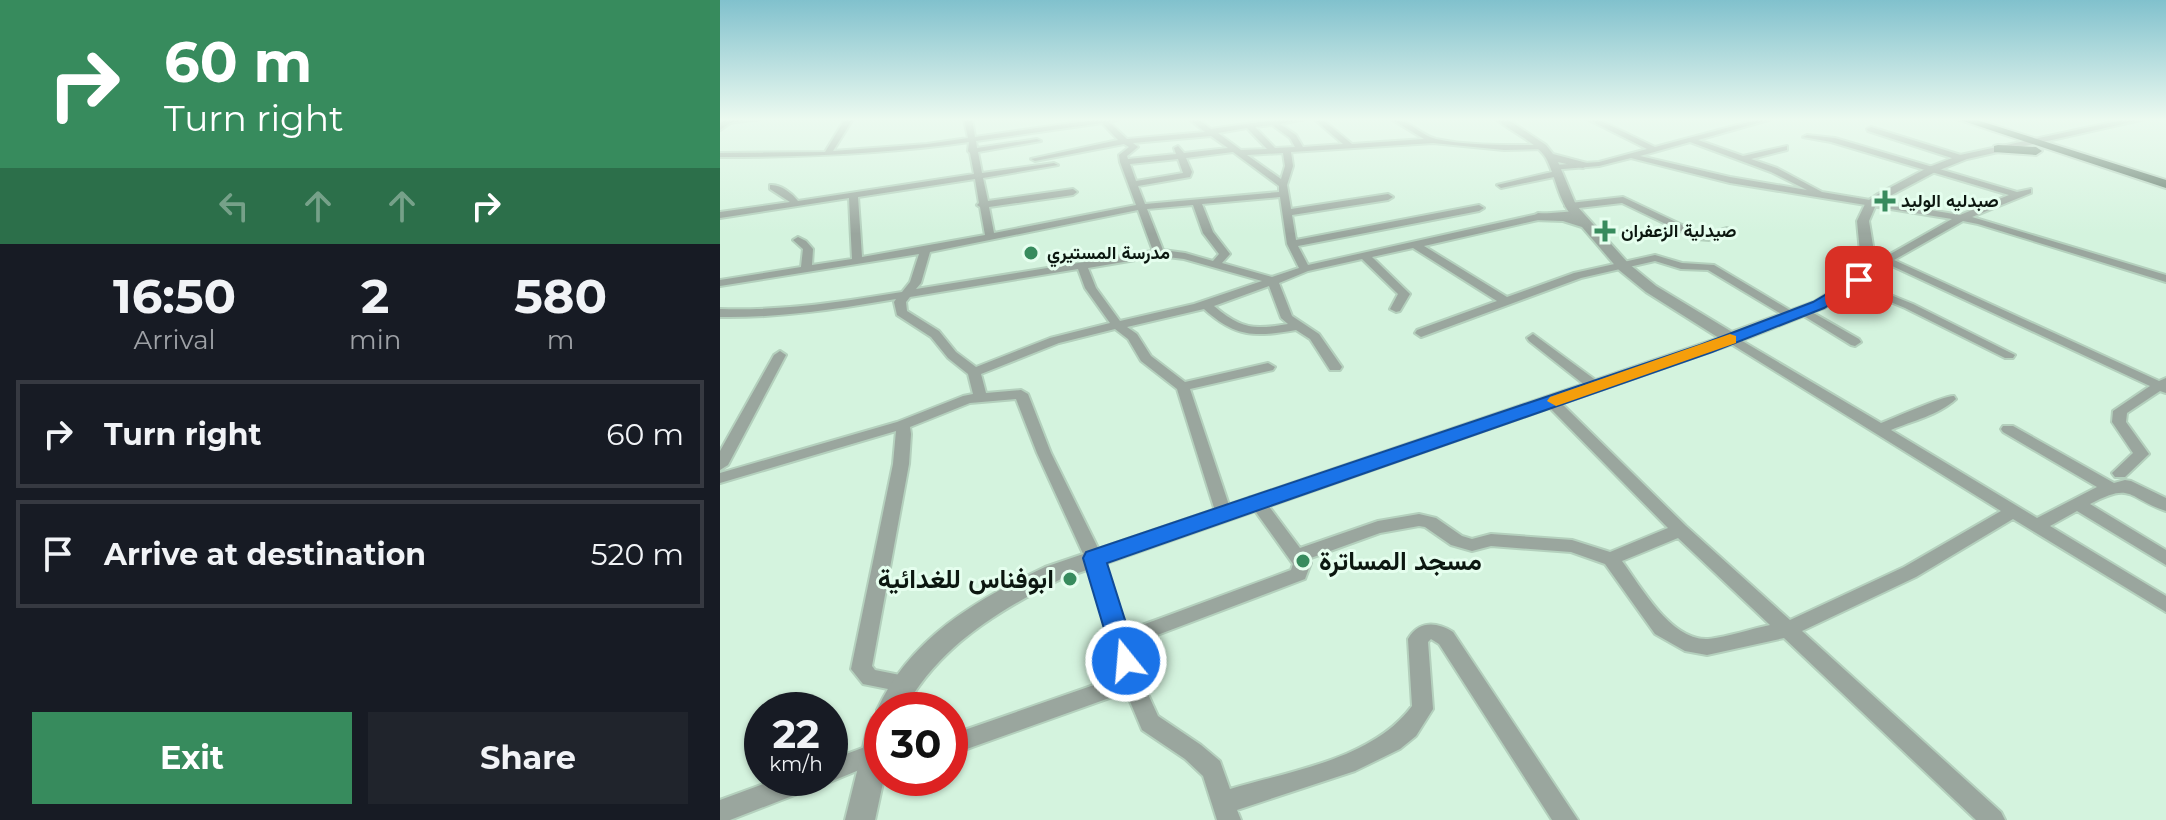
<!DOCTYPE html>
<meta charset="utf-8">
<style>
body{margin:0;font-family:Montserrat,Vazirmatn,sans-serif;background:#20242c;color:#f1f3f6;height:100vh;display:flex;flex-direction:column;font-size:30px;white-space:nowrap}
*{box-sizing:border-box;margin:0}
p{font-size:26px;color:#9ea1a6}
.icon{flex:none;width:44px;height:44px;fill:none;stroke:currentColor;stroke-width:2;stroke-linecap:round;stroke-linejoin:round}
.map{position:relative;flex:1;overflow:hidden}
.side{display:flex;flex-direction:column;background:#171b24;width:720px}
.side>*{flex:none}
.hud{background:#378b5d;color:#fff;overflow:hidden}
.speed{position:absolute;left:24px;top:692px;display:flex;gap:16px;font-size:40px;font-weight:700;text-align:center}
.speed>*{display:grid;place-content:center;width:104px;height:104px;border-radius:50%;background:#171b24;box-shadow:0 2px 6px #0004;line-height:1}
.speed small{font-size:20px;font-weight:400}
.speed .limit{border:12px solid #d22;background:#fff;color:#111}
.pin{position:absolute;display:grid;place-items:center;width:68px;height:68px;color:#fff;margin:-34px;border-radius:16px;box-shadow:0 4px 12px #0006}
.me{position:absolute;width:88px;margin:-44px;rotate:343deg;stroke-linejoin:round;filter:drop-shadow(0 0 6px #0008)}
.turn{display:flex;align-items:center;gap:28px;height:168px;padding:0 32px;font-size:36px}
.turn .icon{width:104px;height:104px;stroke-width:2.5}
.turn b{display:block;font-size:56px;line-height:68px}
.lanes{display:flex;align-items:center;height:76px;padding:0 32px;background:#0003;justify-content:center;gap:40px;direction:ltr}
.lanes .off{opacity:.35}
.eta{display:flex;justify-content:space-evenly;align-items:center;height:136px;text-align:center}
.eta b{font-size:48px;font-weight:700;line-height:56px}
.action{display:flex;gap:16px;margin-top:auto;padding:16px 32px}
.action a{flex:1;height:92px;border-radius:0px;background:#378b5d;color:#fff;font-size:32px;font-weight:700;line-height:92px;text-align:center}
.action a+a{background:#20242c;color:#f1f3f6}
ul{padding:0;list-style:none}
li{display:flex;align-items:center;gap:24px;height:108px;margin:0 16px 12px;padding:0 16px;border:4px solid #363941;border-radius:0px}
li div{flex:1}
li b{display:block;font-size:30px}
li em{font-style:normal}
main{display:flex;flex:1;min-height:0}
.map>svg:first-child{display:block}
.lines{fill:none;stroke-linecap:round;stroke-linejoin:round}
.minor-casing{stroke:#b4d0bd;stroke-width:4}
.tertiary-casing{stroke:#b4d0bd;stroke-width:4}
.primary-casing{stroke:#b4d0bd;stroke-width:4}
.minor{fill:#9aa69e;fill-rule:evenodd}
.tertiary{fill:#9aa69e;fill-rule:evenodd}
.primary{fill:#586f60;fill-rule:evenodd}
.route{fill:#1a73e8;stroke:#114b97;stroke-width:2}
.slow{fill:#f59e0b}
.poi-dot{fill:#378b5d;stroke:#e5feee;stroke-width:3}
.labels{text-anchor:middle;dominant-baseline:central;stroke-width:6;stroke-linejoin:round;paint-order:stroke}
.far-poi-label{font-size:18px;font-weight:bold;fill:#0c1710;stroke:#e5feee;text-anchor:start}
.near-poi-label{font-size:26px;font-weight:bold;fill:#0c1710;stroke:#e5feee;text-anchor:start}
</style>
<main>
<section class="side">
<div class="hud">
<div class="turn"><svg class="icon" aria-label="right" viewBox="0 0 24 24"><path d="M7 20v-9h11M14 6l5 5-5 5"/></svg><div><b>60 m</b>Turn right</div></div>
<div class="lanes"><svg class="icon off" aria-label="left" viewBox="0 0 24 24"><path d="M17 20v-9H6M10 6l-5 5 5 5"/></svg><svg class="icon off" aria-label="ahead" viewBox="0 0 24 24"><path d="M12 20V5M6 11l6-6 6 6"/></svg><svg class="icon off" aria-label="ahead" viewBox="0 0 24 24"><path d="M12 20V5M6 11l6-6 6 6"/></svg><svg class="icon" aria-label="right" viewBox="0 0 24 24"><path d="M7 20v-9h11M14 6l5 5-5 5"/></svg></div>
</div>
<div class="eta">
<div><b>16:50</b><p>Arrival</p></div>
<div><b>2</b><p>min</p></div>
<div><b>580</b><p>m</p></div>
</div>
<ul>
<li><svg class="icon" aria-label="right" viewBox="0 0 24 24"><path d="M7 20v-9h11M14 6l5 5-5 5"/></svg><div><b>Turn right</b></div><em>60 m</em></li>
<li><svg class="icon" aria-label="arrive" viewBox="0 0 24 24"><path d="M6 21V4h12l-3 4 3 4H6"/></svg><div><b>Arrive at destination</b></div><em>520 m</em></li>
</ul>
<div class="action"><a>Exit</a><a>Share</a></div>
</section>
<div class="map">
<svg width="1446" height="820" viewBox="0 0 1446 820">
<rect width="100%" height="100%" fill="#d4f3de"/>
<g class="lines">
<g class="minor-casing">
<path id="minor" d="M8 119H41L8 123 4 121Z
M125 119H133L113 151 207 144 248 138 244 119H252L255 137 380 119H400L389 122 407 139 485 132 469 119H478L491 129 553 120 585 119 560 124 576 135 583 147 623 144 594 119H602L632 144 704 139 671 119C689 119 700 135 716 139 747 146 790 145 822 145L826 147 825 149 784 150 713 143 571 152 573 166 567 185 571 209 668 194 673 197 668 200 572 215 576 240 759 205 764 208 759 211 578 246 588 265 818 214 857 211 860 212V216L818 220 704 246 787 297 854 273 935 255 962 263 994 265 1078 315 1076 318H1068L988 270 961 269 935 261 861 278 701 337 695 333 697 330 777 301 693 248 652 257 690 294 680 311 676 312 670 309 678 294 642 259 588 271 559 283 572 316 599 334 622 367 620 370H610L590 339 576 330C535 337 516 338 484 309L407 327 417 334 431 356 465 382 548 363 555 367 553 370 470 389 512 514 510 518H498L496 514 457 389 421 361 408 339 395 329 339 343 261 374 266 393 301 390 308 394 331 453 383 558 406 631 571 570 573 564 528 501 530 497H542L580 548 658 521 699 514 716 518 742 536 752 539 771 534 852 540 890 552 948 528 827 405 825 402 827 399H837L966 526 1070 620 1184 567 1281 511 1008 342 1006 339 1012 335 1161 423C1174 418 1225 395 1234 396L1236 399C1219 415 1192 421 1171 430L1317 518 1377 487 1283 432 1281 429 1283 426H1293L1394 483 1405 480 1411 481 1446 498V511C1407 498 1413 481 1370 504L1446 550V565L1357 511 1330 526 1446 596V612L1293 519 1196 577 1082 631 1281 812 1285 820H1256L1064 638 987 655 965 651 935 634 885 564 851 552 771 546 752 551 731 545 705 527 699 526 660 533 588 559 591 563 585 579 411 645 422 681 438 716 481 745 500 761 510 789C570 771 653 759 692 706L688 639C699 620 717 622 733 632L858 820H832L719 644 711 639 708 642 713 709 696 736 680 749 635 771 517 810 521 820H497L483 776 465 759 422 730 406 692 230 755V735L400 676 365 558 317 453 296 399 250 403 190 427 191 434 189 464 152 666 155 670 190 677 193 683 190 689 183 692 143 684 131 669 173 464 176 431 0 483V473L177 422 243 396 253 394 248 374 228 358 211 337 177 315 174 302 176 299C117 309 60 318 0 317V309C62 311 121 302 182 292L190 282 199 254 0 286V280L81 267 83 249 73 240 78 237 86 241 93 249 92 265 132 259 129 198 0 218V212L70 202 50 189V185C60 184 72 193 78 201L254 174 250 153 248 151 249 142C166 154 83 157 0 157V153L105 152ZM382 123 398 140 311 159 315 161 404 144 409 147 399 155 400 162 416 205 274 233 269 207 353 195 357 192 353 189 268 201 263 178 338 165 334 163 262 173 258 152 321 141 317 139 257 148 256 141ZM552 125 570 138 575 147 555 148 535 127ZM527 128 547 149 521 150 498 133ZM491 136 508 148 464 153 458 146 454 148 456 154 408 159 407 156 418 147 413 143ZM513 152 559 186V192L425 204 418 186 470 177 472 172 466 158ZM563 153 565 166 561 179 527 155ZM458 159 463 173 416 181 410 164ZM255 179 259 203 257 205 260 207 265 235 142 257 138 197ZM560 197 567 244 579 268 552 277 502 263 510 254 493 232 482 204ZM473 205 483 233 499 254 493 261 465 253 443 250 427 209ZM418 210 433 251 196 289 201 283 210 252ZM439 256 464 259 542 281 474 304 400 321 376 288 368 268ZM358 269 365 288 390 323 330 338 256 367 236 352 219 331 187 311 186 302 190 297ZM549 286 561 318 568 324C534 330 521 329 494 306ZM958 538 1050 625C1030 629 1008 637 988 639 951 641 922 588 902 561Z
M867 119H877L935 147 1040 119H1052L978 140 1023 156 1067 146V150L1031 159 1057 168 1102 192 1240 215 1289 195 1111 142 1083 137 1087 135 1115 138 1297 192 1311 189V193L1252 217 1446 275V282L1258 224 1243 221 1174 260 1439 381 1446 378V393L1440 391 1407 413 1406 422 1429 454 1405 477H1395L1392 473 1413 453 1392 422 1393 411 1430 386 1142 252 1147 249 1165 257 1232 219 1010 183 911 158 879 166 831 170V166L834 165 879 162 927 149ZM970 142 1051 172 1087 190 1010 177 920 156Z
M1151 127 1244 156 1245 158 1238 160 1148 131 1147 129Z
M836 171 840 174 839 176 781 188 777 185Z
M903 197 979 233 988 234 1007 228 1012 231 989 240 977 239 902 203 850 209 845 206 850 203Z
M1136 281 1193 304 1295 355 1293 358H1285L1185 308 1132 286V282Z
M1083 307 1139 339 1141 342 1135 346 1131 345 1079 313 1077 311Z
M813 334 881 384 883 387 881 390H871L809 341 807 338Z
M60 351 66 355 8 465 0 470V451L54 355Z
M153 744 161 747V761L110 782 102 779 110 778V760Z
M60 778H101L98 786 10 820H0V800Z"/>
</g>
<g class="tertiary-casing">
<path id="tertiary" d="M5 119H16L0 130V123Z
M776 119H787L826 145 833 154 867 163 868 165 863 168 838 162 856 205 909 264 936 286 1012 332 1094 302 1133 278 1140 252 1137 221 1146 202 1158 194 1209 167 1240 155 1407 119H1425L1247 159 1217 171 1166 198 1155 207 1149 221 1154 252 1146 280 1104 308 1018 342 341 579C278 611 219 646 184 710H162V778H164L155 820H125L148 727 152 718 159 716 157 710C190 638 256 600 325 567L999 338 926 292 899 270 862 227 843 221 814 220 812 217 818 213 852 216C838 199 836 177 826 158 815 141 791 132 776 119Z"/>
</g>
<g class="primary-casing">
<path id="primary" d="M1237 119H1254L1446 180V188Z
M1278 145 1316 147 1322 151 1316 155 1274 152V146Z"/>
</g>
<use href="#minor" class="minor"/>
<use href="#tertiary" class="tertiary"/>
<use href="#primary" class="primary"/>
</g>
<linearGradient id="sky" x2="0" y2="1"><stop stop-color="#81c1cd"/><stop offset="0.51" stop-color="#ecfaf0"/><stop offset="1" stop-color="#ecfaf0" stop-opacity="0"/></linearGradient>
<rect width="1446" height="234" fill="url(#sky)"/>
<path class="route" d="M1139 275 1144 277V283L1104 308 992 352 387 563 418 661 415 669 406 672 396 669 363 558 366 552 980 345 1093 302Z"/>
<path class="slow" d="M1010 334 1016 336V343L842 404 836 406 827 401 830 397Z"/>
<g class="poi-dot">
<path d="M1161 189h8v8h8v8h-8v8h-8v-8h-8v-8h8z"/>
<path d="M881 219h8v8h8v8h-8v8h-8v-8h-8v-8h8z"/>
<circle cx="311" cy="253" r="8"/>
<circle cx="583" cy="561" r="8"/>
<circle cx="350" cy="579" r="8"/>
</g>
<g class="labels">
<g class="far-poi-label">
<text x="1181" y="201">صبدليه الوليد</text>
<text x="901" y="231">صيدلية الزعفران</text>
<text x="327" y="253">مدرسة المستيري</text>
</g>
<g class="near-poi-label">
<text x="599" y="561">مسجد المساترة</text>
<text x="334" y="579" text-anchor="end">ابوفناس للغدائية</text>
</g>
</g>
</svg>
<div class="speed"><div>22<small>km/h</small></div><div class="limit">30</div></div>
<div class="pin" style="left:1139px;top:280px;background:#d93025"><svg class="icon" aria-label="arrive" viewBox="0 0 24 24"><path d="M6 21V4h12l-3 4 3 4H6"/></svg></div>
<svg class="me" style="left:406px;top:661px" viewBox="-20 -20 40 40"><circle r="17" fill="#1a73e8" stroke="#fff" stroke-width="3"/><path d="M0-11L8 9 0 5-8 9z" fill="#fff"/></svg>
</div>
</main>
